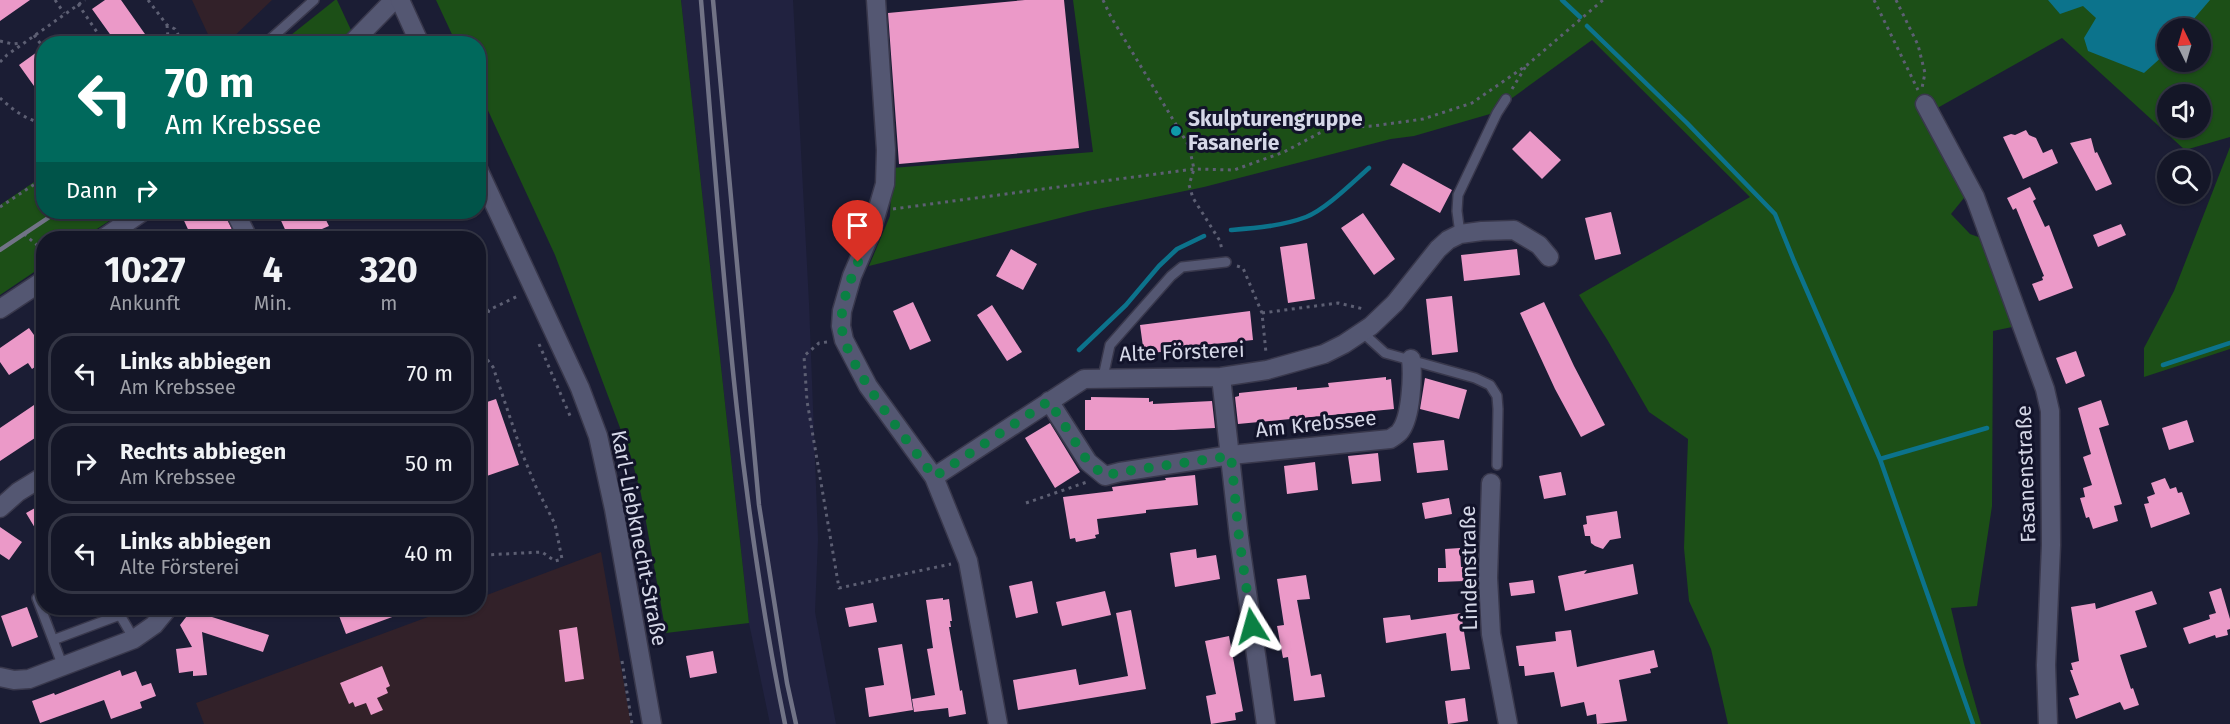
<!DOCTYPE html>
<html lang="de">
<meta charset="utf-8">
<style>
body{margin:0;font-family:"Fira Sans",sans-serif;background:#1d1f2f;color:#f1f3f6;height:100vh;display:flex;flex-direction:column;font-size:22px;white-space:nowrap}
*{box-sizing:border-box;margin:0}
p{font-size:20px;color:#9d9fa7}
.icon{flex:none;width:33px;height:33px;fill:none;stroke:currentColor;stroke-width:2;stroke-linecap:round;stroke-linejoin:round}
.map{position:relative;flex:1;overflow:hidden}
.details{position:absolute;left:36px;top:231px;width:450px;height:384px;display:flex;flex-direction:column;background:#141627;border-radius:24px;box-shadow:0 2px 4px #0004,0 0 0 2px #333544}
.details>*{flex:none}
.hud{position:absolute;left:36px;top:36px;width:450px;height:183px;border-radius:24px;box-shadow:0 2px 4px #0004,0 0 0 2px #333544;background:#00695c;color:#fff;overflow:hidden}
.needle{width:39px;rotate:355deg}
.tools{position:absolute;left:2157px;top:18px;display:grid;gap:12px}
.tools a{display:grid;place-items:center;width:54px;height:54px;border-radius:50%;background:#141627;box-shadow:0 2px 4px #0004,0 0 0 2px #333544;font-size:30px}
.pin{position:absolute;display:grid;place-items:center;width:51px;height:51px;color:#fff;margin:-62px -26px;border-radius:50% 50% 50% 0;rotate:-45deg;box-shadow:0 0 6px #0007}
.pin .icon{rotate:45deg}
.me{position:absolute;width:66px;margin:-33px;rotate:352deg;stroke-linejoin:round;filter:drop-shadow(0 0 4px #0008)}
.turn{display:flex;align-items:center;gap:21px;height:126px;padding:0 30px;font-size:27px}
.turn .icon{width:78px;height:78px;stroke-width:2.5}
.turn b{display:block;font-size:42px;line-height:51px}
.then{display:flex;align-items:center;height:57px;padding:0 30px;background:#0003;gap:12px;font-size:22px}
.eta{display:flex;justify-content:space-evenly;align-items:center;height:102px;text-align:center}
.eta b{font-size:36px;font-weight:700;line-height:42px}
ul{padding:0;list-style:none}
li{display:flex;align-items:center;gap:18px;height:81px;margin:0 12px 9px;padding:0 18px;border:3px solid #333544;border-radius:24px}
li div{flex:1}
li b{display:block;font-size:22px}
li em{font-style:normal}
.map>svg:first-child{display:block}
.commercial{fill:#322129}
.built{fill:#212240}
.green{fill:#1c4f17;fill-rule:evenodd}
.water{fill:#0c738c}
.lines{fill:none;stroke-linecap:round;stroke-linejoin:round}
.stream{stroke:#0c738c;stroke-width:4.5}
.building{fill:#eb99c8}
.lane-casing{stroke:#39384c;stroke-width:12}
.street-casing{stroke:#39384c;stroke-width:21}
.secondary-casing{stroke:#39384c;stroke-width:21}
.path{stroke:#5d5f73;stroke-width:3;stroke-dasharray:3 4.5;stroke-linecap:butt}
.lane{stroke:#545772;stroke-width:9}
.street{stroke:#545772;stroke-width:18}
.secondary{stroke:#545772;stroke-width:18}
.rail{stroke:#717386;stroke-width:4.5}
.route{stroke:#0b8043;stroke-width:10;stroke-dasharray:0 18}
.culture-dot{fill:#0f9aa8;stroke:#12132a;stroke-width:2}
.labels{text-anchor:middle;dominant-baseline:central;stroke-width:6;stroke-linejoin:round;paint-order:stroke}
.poi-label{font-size:21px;font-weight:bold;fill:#d6d8e8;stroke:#12132a;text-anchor:start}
.street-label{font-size:21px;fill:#d6d8e8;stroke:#12132a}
</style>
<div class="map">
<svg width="2230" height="724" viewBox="0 0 2230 724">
<rect width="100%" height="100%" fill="#1b1d34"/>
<path class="commercial" d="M192 0H272L226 44 212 43Z
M601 552 631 724H204L196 703 452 608H478L479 598Z"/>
<path class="built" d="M681 0H793L809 303 818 539 815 612 836 724H770L749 623Z"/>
<path class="green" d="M335 0H337L351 30 337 43H281Z
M436 0H681L749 623 666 633 641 494 631 457 555 255 479 91 478 44 456 43Z
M1073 0H2230V137L2185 150 2062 38 1932 111 1972 188 1951 214 1970 234 1984 239 2017 326 1993 331 1992 506 1977 606 1951 608 1964 664 1981 724H1728L1711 649 1689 601 1684 548 1688 439 1649 412 1608 341 1579 295 1750 197 1592 40 1490 114 1414 136 1391 139 1204 187 1088 211 869 266 890 216 892 168 1093 152ZM2168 28H2200V62H2168ZM2168 94H2200V128H2168Z
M2230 147V349L2144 377V348L2174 291Z
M43 176 44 212H123L83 238H44L43 266 0 295V205Z"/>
<path class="water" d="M2048 0H2210L2186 28H2168C2168 55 2163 56 2144 73L2088 51 2084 38 2096 18 2083 6 2060 14Z"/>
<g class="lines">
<path class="stream" d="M1562 0 1580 17
M1587 26 1687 123 1775 214 1794 261 1880 459 1973 724
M1231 230C1256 228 1282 226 1306 217 1325 210 1353 182 1369 168
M1079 350 1126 305 1159 266 1177 249 1204 236
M2163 365 2230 343
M1880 459 1987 428"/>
</g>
<path class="building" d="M0 0H30L0 21Z
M105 0H121L152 44H117L92 9Z
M1025 0H1064L1079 148 899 164 888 13Z
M44 47V100L19 65Z
M2026 130 2029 135 2036 138 2043 153 2052 149 2058 163 2023 179 2003 137 2011 134 2015 135Z
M1530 131 1561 160 1542 179 1512 149Z
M2091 138 2095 153 2097 152 2112 184 2096 191 2070 143Z
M1403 163 1452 190 1440 213 1390 185Z
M2030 187 2036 199 2033 201 2045 227 2049 225 2073 288 2039 301 2032 284 2043 280 2042 277 2044 276 2016 208 2013 210 2007 198Z
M180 212H224L236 238H192Z
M277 212H322L329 226 301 238H289Z
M1611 212 1621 254 1595 260 1585 218Z
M1363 213 1395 259 1374 275 1341 228Z
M2121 224 2126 235 2098 247 2093 235Z
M1307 243 1315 299 1288 303 1280 247Z
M1011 249 1037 264 1023 290 996 276Z
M1517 249 1520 275 1464 281 1461 255Z
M1452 296 1458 352 1432 355 1426 299Z
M913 302 931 341 910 350 893 311Z
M1544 302 1574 366 1605 425 1581 437 1555 389 1520 313Z
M992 305 1022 352 1007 361 977 315Z
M1250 311 1253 340 1184 347V349L1144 354 1140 325Z
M29 328 44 349V352L38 356 42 362 32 369 28 363 9 375 0 362V348Z
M2076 351 2085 376 2066 384 2056 358Z
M1386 377V380L1391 379 1394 409 1238 424 1235 397 1239 396V393L1297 387V390L1329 387 1328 383Z
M1425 378 1467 390 1459 419 1420 409Z
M1091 397 1149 398V402L1153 401V404L1212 401 1215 428 1174 430H1085V400H1091Z
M496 399 519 465 478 479V405Z
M2101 400 2109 425 2099 428 2122 504 2114 506 2118 521 2093 529 2089 517 2086 518 2080 498 2085 497 2083 488 2092 485 2083 457 2091 454 2078 408Z
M34 405 44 420V432L0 461V428Z
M2187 420 2194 442 2169 450 2162 428Z
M1050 423 1080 472 1055 488 1025 438Z
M1444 440 1448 470 1417 473 1413 443Z
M1378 453 1381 481 1352 484 1348 456Z
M1315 462 1318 490 1287 494 1284 466Z
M1561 472 1566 495 1544 499 1539 476Z
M1195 475 1198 505 1146 510V513L1097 519 1099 534 1095 535 1096 538 1076 542 1075 538 1070 539 1063 497 1113 491 1112 487 1166 480 1165 478Z
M2165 478 2170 489 2176 487 2178 493 2182 492 2190 514 2151 528 2144 504 2149 503 2147 497 2155 494 2151 483Z
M1449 498 1452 514 1425 519 1422 503Z
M44 503V543L26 513Z
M1617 511 1621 538 1610 540 1603 549 1595 546 1591 543 1590 536H1585L1583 525 1587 524 1586 516Z
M0 527 22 542 9 560 0 554Z
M1460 548 1461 567H1464L1465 581 1438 582V568H1446L1445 549Z
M1196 549 1197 558 1216 555 1220 579 1175 587 1170 553Z
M1633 564 1638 594 1565 611 1558 576 1587 570 1584 574Z
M1306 575 1310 599 1297 600 1311 676 1321 674 1325 697 1294 701 1288 657 1283 658 1277 626 1284 625 1277 579Z
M1533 580 1535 593 1511 596 1509 583Z
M1032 581 1038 613 1016 618 1009 586Z
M2221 588 2230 619V629L2227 630 2228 635 2216 638 2215 635 2189 644 2183 628 2210 619 2209 615 2216 613 2209 592Z
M1105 591 1111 615 1062 626 1056 602Z
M2152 591 2157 604 2135 611 2147 647 2120 655 2131 689 2133 688 2139 705 2124 710 2120 702 2076 719 2069 698 2079 695 2070 670H2073L2071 663 2079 661 2071 607 2095 603 2096 609Z
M943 598V600L949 599 952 621H950L951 627H949L960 691 962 690 966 714 949 717 948 708 914 712 912 699 935 695 927 649 933 648 926 600Z
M873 603 877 622 849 627 845 608Z
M27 607 38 637 12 647 1 616Z
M193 608 196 614 208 609 212 617 269 635 263 652 202 632 207 675 193 676V671L179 673 176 649 192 647 180 625Z
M336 608H413L414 609 346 634Z
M1131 610 1146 689 1018 710 1013 680 1076 669 1079 685 1128 676 1116 613Z
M1461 613 1470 669 1451 671 1446 633 1386 643 1383 618 1410 615 1411 620Z
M577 627 584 679 565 682 559 630Z
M1571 630 1577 667 1654 650 1658 667 1650 669 1651 673 1619 680 1627 721 1597 724 1596 714 1587 716 1584 702 1561 707 1554 672 1525 676 1524 666H1519L1516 646 1556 641 1555 632Z
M1229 636 1243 711 1235 713 1236 720 1211 724 1206 696 1216 694 1205 641Z
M902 644 913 710 869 717 865 688 884 685 878 648Z
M713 651 717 673 690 678 686 656Z
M382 666 390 686 386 688 388 693 377 698 383 710 371 715 366 703 355 707 353 702 349 704 340 683Z
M120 670 122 676 136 671 142 686 151 683 156 696 140 702 142 708 111 719 104 700 40 723 32 701 54 693 55 695Z
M1465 698 1468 721 1448 724 1445 701Z"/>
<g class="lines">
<g class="lane-casing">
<path id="lane" d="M265 44 314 0
M1460 234 1457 211 1458 195 1497 113 1506 99
M1363 333 1385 353 1475 378 1490 385 1497 396 1498 409 1497 465
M1103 377 1110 345 1171 276 1182 267 1226 262
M37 598 53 640 120 615 133 608
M120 615 134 639
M53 640 63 667"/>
</g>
<g class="street-casing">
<path id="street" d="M876 0 886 150 885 184 871 232 852 276 842 311 841 326 844 340 868 386 934 477 968 561 998 724
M351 44 394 0
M1925 104 1975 197 2045 389 2050 411 2051 545 2046 665 2048 724
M235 212 248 238
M104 238 142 212
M0 309 44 280
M1221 377 1239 537 1266 724
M1049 401 1088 462 1105 476 1120 472 1231 455 1390 439C1394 436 1399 434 1401 430 1411 416 1413 376 1411 359
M934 477 1084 379 1221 377 1267 370 1324 354 1344 344 1371 326 1395 303 1438 249 1448 240 1460 234 1482 231 1514 230 1539 245 1549 257
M1491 483 1488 578 1491 634 1508 724
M0 508 18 492 44 476
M0 677 14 680 29 679 134 639 154 625 168 608"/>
</g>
<g class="secondary-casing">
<path id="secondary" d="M400 0 420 44
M478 169 580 388 598 436 614 509 652 724"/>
</g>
<path class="path" d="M55 0 64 13
M148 0 167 25 175 29 181 40
M1103 0 1111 17 1189 146 1194 169 1189 185 1193 198 1220 241 1222 250
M1874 0 1918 90
M1896 0 1918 45 1925 73 1922 88
M78 4 105 44
M167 25 168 38
M34 35 43 47
M0 41 13 44 22 43
M164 44 168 39 175 37 182 44
M0 62 7 55 85 0
M1512 89 1526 66
M0 98C12 109 27 121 44 123
M0 207 44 178
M893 209 1194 169 1234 170 1284 152 1329 128 1373 126 1423 119 1472 103 1527 65 1603 0
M24 234 44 251
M1237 266 1243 268 1262 313 1266 353
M1262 313 1338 303 1364 309
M478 341 489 310 518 296
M827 342 819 343 804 356 807 401 839 588 951 564
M539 344 571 418
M478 348 493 367 522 453 536 487 555 524 562 559 555 561 542 552 485 555 478 551
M1026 503 1087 482
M622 661 632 724"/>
<use href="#lane" class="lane"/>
<use href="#street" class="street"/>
<use href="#secondary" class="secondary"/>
<path class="rail" d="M701 0C721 242 736 486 785 724
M713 0 759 505 787 683 796 724
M0 250 57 212"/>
</g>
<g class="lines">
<path class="route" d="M858 262C850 281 839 307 842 329 846 367 910 443 934 477L1049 401 1088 462 1105 476 1120 472 1231 456 1239 537 1252 626"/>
</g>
<circle class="culture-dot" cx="1176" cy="131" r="6"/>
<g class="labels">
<g class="poi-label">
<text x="1188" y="119">Skulpturengruppe<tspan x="1188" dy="24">Fasanerie</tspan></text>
</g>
<g class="street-label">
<text transform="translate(1182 352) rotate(-2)">Alte Försterei</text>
<text transform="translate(1316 424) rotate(-6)">Am Krebssee</text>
<text transform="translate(2026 474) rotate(-92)">Fasanenstraße</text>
<text transform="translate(639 538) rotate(79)">Karl-Liebknecht-Straße</text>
<text transform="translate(1469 568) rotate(-91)">Lindenstraße</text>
</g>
</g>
</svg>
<div class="tools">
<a><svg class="needle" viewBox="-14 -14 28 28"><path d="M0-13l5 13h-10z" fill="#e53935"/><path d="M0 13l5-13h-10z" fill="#9d9fa7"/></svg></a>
<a><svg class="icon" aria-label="sound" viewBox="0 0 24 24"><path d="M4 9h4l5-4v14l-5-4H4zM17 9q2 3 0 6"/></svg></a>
<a><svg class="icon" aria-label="search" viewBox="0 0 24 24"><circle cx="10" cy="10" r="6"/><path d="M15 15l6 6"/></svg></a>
</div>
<div class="pin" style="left:858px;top:262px;background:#d93025"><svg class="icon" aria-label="arrive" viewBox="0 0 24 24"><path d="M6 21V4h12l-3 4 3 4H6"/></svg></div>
<svg class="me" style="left:1252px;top:626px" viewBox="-20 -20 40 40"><path d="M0-17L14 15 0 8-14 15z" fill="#0b8043" stroke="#fff" stroke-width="4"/></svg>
<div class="hud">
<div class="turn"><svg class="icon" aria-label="left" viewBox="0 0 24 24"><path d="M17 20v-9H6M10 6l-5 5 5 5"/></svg><div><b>70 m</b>Am Krebssee</div></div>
<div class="then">Dann<svg class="icon" aria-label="right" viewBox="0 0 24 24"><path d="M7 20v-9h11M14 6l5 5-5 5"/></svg></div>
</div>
<section class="details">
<div class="eta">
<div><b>10:27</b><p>Ankunft</p></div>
<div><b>4</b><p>Min.</p></div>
<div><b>320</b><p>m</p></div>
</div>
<ul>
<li><svg class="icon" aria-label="left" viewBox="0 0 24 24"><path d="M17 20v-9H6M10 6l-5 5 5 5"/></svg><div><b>Links abbiegen</b><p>Am Krebssee</p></div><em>70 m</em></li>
<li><svg class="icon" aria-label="right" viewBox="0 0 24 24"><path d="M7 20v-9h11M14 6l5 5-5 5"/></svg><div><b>Rechts abbiegen</b><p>Am Krebssee</p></div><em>50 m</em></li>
<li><svg class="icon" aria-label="left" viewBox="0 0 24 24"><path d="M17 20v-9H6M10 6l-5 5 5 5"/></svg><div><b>Links abbiegen</b><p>Alte Försterei</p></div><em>40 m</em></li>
</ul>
</section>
</div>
